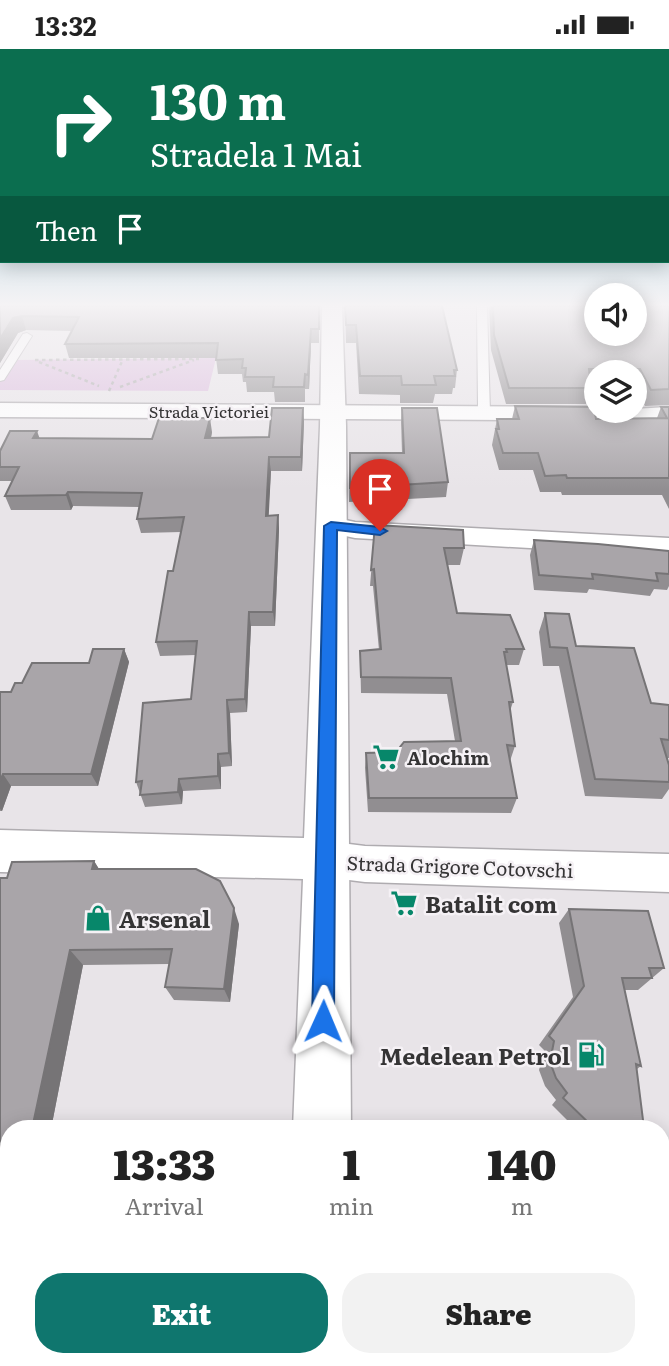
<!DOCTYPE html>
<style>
body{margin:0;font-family:Literata,serif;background:#f2f2f2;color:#222;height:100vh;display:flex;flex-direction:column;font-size:26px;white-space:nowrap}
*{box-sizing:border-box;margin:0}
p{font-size:23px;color:#767676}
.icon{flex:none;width:38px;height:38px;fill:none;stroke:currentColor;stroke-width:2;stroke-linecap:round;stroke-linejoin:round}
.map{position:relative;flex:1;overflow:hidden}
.side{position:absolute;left:0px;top:1071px;width:670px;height:247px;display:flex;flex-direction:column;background:#fff;border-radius:28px 28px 0 0;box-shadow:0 4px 18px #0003}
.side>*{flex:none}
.guide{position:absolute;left:0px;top:0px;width:670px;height:214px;box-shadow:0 4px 18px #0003;background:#0b6e4f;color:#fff;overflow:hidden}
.buttons{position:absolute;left:584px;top:234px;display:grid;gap:14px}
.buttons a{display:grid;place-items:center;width:63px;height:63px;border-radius:50%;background:#fff;box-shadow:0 4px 18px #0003;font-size:35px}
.pin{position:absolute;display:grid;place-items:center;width:60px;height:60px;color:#fff;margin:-72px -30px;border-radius:50% 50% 50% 0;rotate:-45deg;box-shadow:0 0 7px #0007}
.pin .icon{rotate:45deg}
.me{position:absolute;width:77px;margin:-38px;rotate:1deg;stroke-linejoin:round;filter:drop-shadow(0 0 5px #0008)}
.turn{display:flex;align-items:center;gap:24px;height:147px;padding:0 35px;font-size:32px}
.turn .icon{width:91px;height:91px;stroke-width:2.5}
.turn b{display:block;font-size:49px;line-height:60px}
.then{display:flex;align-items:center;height:66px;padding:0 35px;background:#0003;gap:14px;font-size:26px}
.eta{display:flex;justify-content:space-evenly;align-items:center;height:119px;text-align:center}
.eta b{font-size:42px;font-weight:800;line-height:49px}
.primary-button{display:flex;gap:14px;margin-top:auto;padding:14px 35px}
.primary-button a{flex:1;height:80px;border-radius:28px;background:#0f766e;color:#fff;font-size:28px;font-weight:800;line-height:80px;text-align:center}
.primary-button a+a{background:#f2f2f2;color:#222}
.status{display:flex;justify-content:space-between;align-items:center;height:49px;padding:0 35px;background:#fff;direction:ltr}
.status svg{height:19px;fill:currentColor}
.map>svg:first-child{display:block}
.green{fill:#dbbadd}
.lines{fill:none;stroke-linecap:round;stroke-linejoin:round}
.lane-casing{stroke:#afacb0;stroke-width:2}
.street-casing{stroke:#afacb0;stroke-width:3}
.secondary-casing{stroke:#afacb0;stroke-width:3}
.path{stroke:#a8a6a8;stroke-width:2.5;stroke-dasharray:3.5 3.5;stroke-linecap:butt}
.lane{fill:#fff;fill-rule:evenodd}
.street{fill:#fff;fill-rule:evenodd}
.secondary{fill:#fff;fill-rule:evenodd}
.wall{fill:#918e91}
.shaded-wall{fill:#767476}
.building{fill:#a9a5a9;stroke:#767476;stroke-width:2}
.route{fill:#1a73e8;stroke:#114b97;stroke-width:2}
.labels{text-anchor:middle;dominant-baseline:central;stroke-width:5;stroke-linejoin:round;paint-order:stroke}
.far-street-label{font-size:16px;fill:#353435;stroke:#f5f1f5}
.poi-label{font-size:19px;font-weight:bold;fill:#353435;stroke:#f5f1f5;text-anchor:start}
.street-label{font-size:19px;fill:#353435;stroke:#f5f1f5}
.near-poi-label{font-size:23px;font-weight:bold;fill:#353435;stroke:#f5f1f5;text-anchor:start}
</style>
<div class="status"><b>13:32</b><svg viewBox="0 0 49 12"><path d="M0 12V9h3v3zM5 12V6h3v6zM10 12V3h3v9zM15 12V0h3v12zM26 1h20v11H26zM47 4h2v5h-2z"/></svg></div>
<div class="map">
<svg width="669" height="1317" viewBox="0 0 669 1317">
<rect width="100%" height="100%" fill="#e8e4e8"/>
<path class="green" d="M216 309 208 342 0 341V332L14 311Z"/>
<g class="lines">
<g class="lane-casing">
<path id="lane" d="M477 257H487L490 364 484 367 478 364Z
M27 284 32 287 4 331 0 332V321L23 285Z"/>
</g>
<g class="street-casing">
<path id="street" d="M0 354 597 358V362L669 358V372L0 368Z
M331 468 355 473 669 489V507L355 489 322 482 318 476 322 470Z
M325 792 365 797 669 805V843L365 833 325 828 311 823 305 810 311 797Z"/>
</g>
<g class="secondary-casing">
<path id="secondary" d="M322 257H342L346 377 351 1080H293L303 830 0 823V781L304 789 320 377Z
M286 1309H354V1317H286Z"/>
</g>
<path class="path" d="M35 311 199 310
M39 313 99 337
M120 338 194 311
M109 342 123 310"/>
<use href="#lane" class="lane"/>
<use href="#street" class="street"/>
<use href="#secondary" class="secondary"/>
</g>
<path class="wall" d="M0 257H319V294H311L309 340H305V353H275L274 343H247L246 333H243L242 325H218L216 309H69L65 295 72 282 26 281 18 284 0 314Z
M345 257 457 321 455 339H453L452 345H435L433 354H400V346L359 345 356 294H346Z
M489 257H669V356L645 357 635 338V324H597V336H591V339L586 355H506L491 301Z
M515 357 596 370 657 369 661 358H669V460L662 446H562L561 443H540L533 421H499L492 396 497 370H512Z
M402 359 448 433 446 448 349 453 350 404H402L401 373Z
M304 372 302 422H271L268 467 278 466 279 480 275 577H251L247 663 230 664 232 717 221 718V740L183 742 182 755 145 758 136 733 191 650 196 606 160 607 156 593 173 522 181 483 141 484 137 470 139 458 73 457 71 461H11L5 447 12 432H0V402L39 389 152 390 212 383 211 389 269 388Z
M375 476 464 499 460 516H447L457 564 524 600 519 616H506L513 653 510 662 515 697 510 712 517 749 511 764 368 763 365 719 366 704 396 703 455 692 447 645 361 644 360 602 379 601 373 537H370Z
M534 491 669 502V537L667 541 654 540 650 547 589 540 587 544 534 541 530 506Z
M545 564 576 597 651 654 669 656V709H667L669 716V740L662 750 585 747 559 617H543L539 583Z
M124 600 129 613 98 737H11L2 762H0V643H11L22 634 89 614Z
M94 812 99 820 239 875 230 953 174 951 165 938 169 915 83 916 51 1080H9V1132H0V829H7Z
M569 860 664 919 638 941H624L641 1017 637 1020 638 1080H576L552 1056 556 1051 545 1037 539 1021 544 1001 539 996 573 948 559 874Z"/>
<path class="shaded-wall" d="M22 267 26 281 18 284 0 314V290L13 269Z
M311 280V294L309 340 308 326Z
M303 359 304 372 302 422 301 408Z
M210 369 212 383 208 403 205 389Z
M37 382 42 396 33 389Z
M269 408 271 422 268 481 266 467Z
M68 443 73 457 71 461 66 446Z
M278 466 279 480 275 577 273 563Z
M249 563 251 577 247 663 245 650Z
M124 600 129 613 98 737 91 725Z
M227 651 230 664 232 717 229 704Z
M218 705 221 718V740L218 727Z
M3 725 11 737 2 762 0 760V732Z
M179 730 183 742 182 755 178 743Z
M94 812 105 830 92 820Z
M234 859 239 875 230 953 224 940Z
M70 901 83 916 51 1080H32Z"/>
<path class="building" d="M0 257H319V280H311L308 326 305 325 304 338H273L274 328H245L246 319H242L243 310 216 311 218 294 65 295 79 268 22 267 13 269 0 290Z
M345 257H442L457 321H454L455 327H434L436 336H402L401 327H360L356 276H346Z
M493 257H597V285H635V257H669V340L651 341 640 320H589L591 339H509L494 286Z
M515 357 594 358 596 370 667 369 661 358H669V429H567L566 426 545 427 538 404H503L496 380H499L497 370H519Z
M272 359H303L301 408H269L266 467 278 466 273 563H249L245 650 227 651 229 704 218 705V727L179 730 178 743 140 746 142 732 136 733 143 654 191 650 197 592 156 593 168 522H173L184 468 137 470 142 444 68 443 66 446 5 447 19 418H0V402L10 382H37L33 389 152 390 159 369H210L205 389 269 388Z
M402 359H437L448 433 350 439V404H404Z
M375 476 463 481 464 499H444L457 564 510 566 524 600H506L507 603H504L513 653H509L515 697 507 696 517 749H369L366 704 396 703 404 693 461 692 451 629 361 628 360 602 381 600 374 520 371 521Z
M534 491 598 495 669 502V525L656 524 658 532 592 525 593 530 539 526Z
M545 564 569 565 576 597 634 599 651 654 669 656V691L661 690 669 716V733L595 730 567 599 550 598Z
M93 600H124L91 725H3L0 732V643H11L15 634H22L32 614H89Z
M94 812 92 820H196L220 832 234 859 224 940 165 938 172 900 70 901 32 1080H9V1128H0V829H7L12 813Z
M569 860 648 862 664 919H649L652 929H622L641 1017 636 1015 643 1071 638 1080H595L563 1049 567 1044 556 1029 550 1013 554 992 549 987 584 937Z"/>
<linearGradient id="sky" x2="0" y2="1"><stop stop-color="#78bcd0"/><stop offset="0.58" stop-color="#f5f3f5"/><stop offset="1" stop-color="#f5f3f5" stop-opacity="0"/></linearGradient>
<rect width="669" height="441" fill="url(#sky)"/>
<path class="route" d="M331 473 380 478 387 482 380 486 337 481 334 972 331 979 323 983 315 979 312 972 324 477Z"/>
<defs>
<g id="supermarket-bare" transform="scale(2.1)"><path d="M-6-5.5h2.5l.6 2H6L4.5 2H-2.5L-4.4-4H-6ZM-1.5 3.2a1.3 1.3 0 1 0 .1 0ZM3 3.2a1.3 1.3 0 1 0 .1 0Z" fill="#07876a" stroke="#f5f1f5" stroke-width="2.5" paint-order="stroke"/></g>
<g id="shop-bare" transform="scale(2.1)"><path d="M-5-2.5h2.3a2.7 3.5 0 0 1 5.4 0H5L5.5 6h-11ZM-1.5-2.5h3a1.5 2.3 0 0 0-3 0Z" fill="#07876a" stroke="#f5f1f5" stroke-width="2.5" paint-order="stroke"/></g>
<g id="fuel-bare" transform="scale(2.1)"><path d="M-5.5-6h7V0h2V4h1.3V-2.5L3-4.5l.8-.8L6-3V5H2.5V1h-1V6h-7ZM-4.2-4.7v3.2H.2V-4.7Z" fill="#07876a" stroke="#f5f1f5" stroke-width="2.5" paint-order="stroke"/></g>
</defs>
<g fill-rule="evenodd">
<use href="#supermarket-bare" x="386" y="708"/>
<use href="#supermarket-bare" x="404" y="854"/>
<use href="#shop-bare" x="98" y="869"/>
<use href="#fuel-bare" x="591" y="1006"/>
</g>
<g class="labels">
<g class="far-street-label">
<text x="209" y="362">Strada Victoriei</text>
</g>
<g class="poi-label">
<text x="407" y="708">Alochim</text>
</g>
<g class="street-label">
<text transform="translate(460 817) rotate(2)">Strada Grigore Cotovschi</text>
</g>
<g class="near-poi-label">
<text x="425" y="854">Batalit com</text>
<text x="119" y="869">Arsenal</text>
<text x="570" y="1006" text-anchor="end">Medelean Petrol</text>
</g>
</g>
</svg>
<div class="buttons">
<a><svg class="icon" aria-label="sound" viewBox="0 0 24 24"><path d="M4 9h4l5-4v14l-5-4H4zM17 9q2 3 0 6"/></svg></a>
<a><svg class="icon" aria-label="layers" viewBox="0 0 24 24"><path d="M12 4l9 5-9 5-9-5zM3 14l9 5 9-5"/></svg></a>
</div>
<div class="pin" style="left:380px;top:482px;background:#d93025"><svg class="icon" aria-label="arrive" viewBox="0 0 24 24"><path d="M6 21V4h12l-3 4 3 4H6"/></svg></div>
<svg class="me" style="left:323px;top:972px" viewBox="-20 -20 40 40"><path d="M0-17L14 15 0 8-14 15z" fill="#1a73e8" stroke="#fff" stroke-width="4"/></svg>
<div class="guide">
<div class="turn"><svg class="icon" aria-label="right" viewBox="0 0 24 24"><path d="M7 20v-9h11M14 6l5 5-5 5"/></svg><div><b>130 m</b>Stradela 1 Mai</div></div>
<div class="then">Then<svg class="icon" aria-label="arrive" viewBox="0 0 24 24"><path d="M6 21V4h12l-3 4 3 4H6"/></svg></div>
</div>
<section class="side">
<div class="eta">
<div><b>13:33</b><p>Arrival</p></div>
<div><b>1</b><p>min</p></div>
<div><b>140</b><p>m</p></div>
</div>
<div class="primary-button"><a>Exit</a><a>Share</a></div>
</section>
</div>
